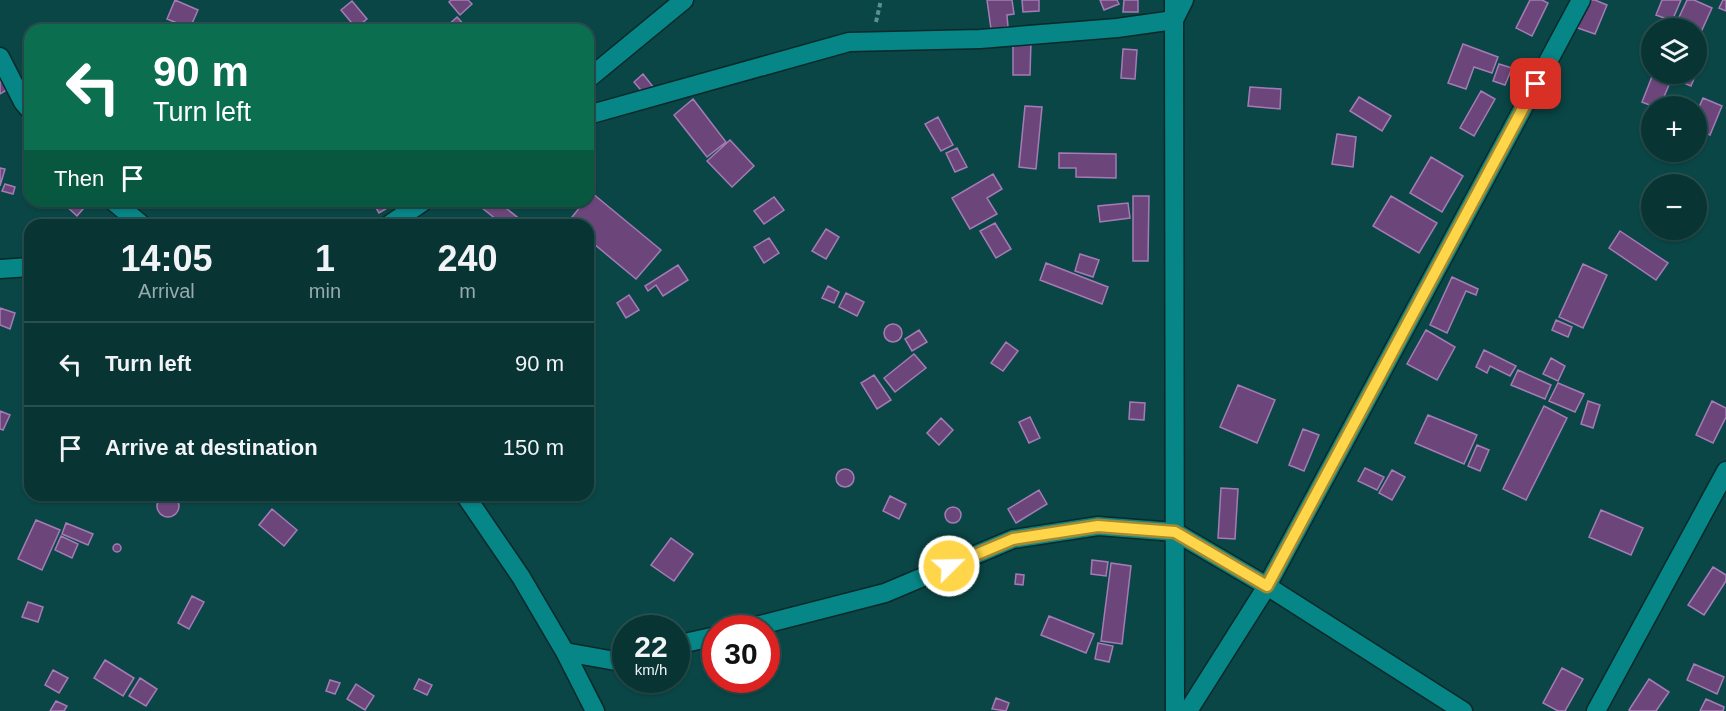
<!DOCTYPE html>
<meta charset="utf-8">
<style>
body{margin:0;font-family:Arial,sans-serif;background:#163f40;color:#f1f3f6;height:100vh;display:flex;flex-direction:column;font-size:22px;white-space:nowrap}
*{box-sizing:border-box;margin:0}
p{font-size:20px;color:#98aaac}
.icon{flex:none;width:33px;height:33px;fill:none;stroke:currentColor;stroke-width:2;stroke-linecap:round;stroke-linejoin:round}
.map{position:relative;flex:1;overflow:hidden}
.details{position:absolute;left:24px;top:219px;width:570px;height:282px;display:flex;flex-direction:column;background:#083434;border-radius:18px;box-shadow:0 2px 4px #0004,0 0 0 2px #294f4f}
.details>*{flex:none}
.hud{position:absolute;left:24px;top:24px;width:570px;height:183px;border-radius:18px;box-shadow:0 2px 4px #0004,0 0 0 2px #294f4f;background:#0b6e4f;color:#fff;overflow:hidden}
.buttons{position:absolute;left:1641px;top:18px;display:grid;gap:12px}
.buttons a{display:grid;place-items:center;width:66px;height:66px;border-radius:50%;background:#083434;box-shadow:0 2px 4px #0004,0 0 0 2px #294f4f;font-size:30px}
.speed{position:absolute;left:612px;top:615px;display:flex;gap:12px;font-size:30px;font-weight:700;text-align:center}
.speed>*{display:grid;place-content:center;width:78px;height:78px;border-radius:50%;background:#083434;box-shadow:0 2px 4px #0004,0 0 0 2px #294f4f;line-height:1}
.speed small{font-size:15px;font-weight:400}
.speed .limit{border:9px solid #d22;background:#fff;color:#111}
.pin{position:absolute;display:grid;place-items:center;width:51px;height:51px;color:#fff;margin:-26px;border-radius:12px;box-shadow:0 3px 9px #0006}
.me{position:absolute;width:66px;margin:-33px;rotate:67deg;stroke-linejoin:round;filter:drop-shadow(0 0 4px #0008)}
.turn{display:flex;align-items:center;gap:21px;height:126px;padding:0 30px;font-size:27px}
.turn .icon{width:78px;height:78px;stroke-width:2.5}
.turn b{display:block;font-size:42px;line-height:51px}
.then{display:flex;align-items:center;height:57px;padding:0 30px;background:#0003;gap:12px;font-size:22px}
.eta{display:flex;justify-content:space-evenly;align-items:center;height:102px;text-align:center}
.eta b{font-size:36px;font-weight:700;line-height:42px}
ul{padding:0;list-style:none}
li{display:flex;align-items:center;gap:18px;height:84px;padding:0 30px;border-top:2px solid #294f4f}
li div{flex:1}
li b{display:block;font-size:22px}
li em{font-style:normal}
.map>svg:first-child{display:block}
.building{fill:#6c467b;stroke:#a47cb5;stroke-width:1.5}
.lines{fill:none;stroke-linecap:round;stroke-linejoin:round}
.minor-casing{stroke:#08292a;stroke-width:21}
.secondary-casing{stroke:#08292a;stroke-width:21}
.path{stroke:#5c9191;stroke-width:4;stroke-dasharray:4.5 3;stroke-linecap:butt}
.minor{stroke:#078687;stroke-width:18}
.secondary{stroke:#078687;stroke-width:18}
.route-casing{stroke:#a68a30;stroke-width:15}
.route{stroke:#ffd54a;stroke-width:10}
</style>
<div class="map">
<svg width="1726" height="711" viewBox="0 0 1726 711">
<rect width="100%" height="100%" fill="#0a4646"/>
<path class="building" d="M175 0 198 10 190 28 167 19Z
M451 0H468L472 4 460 15 449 2Z
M987 0H1012L1014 14 1007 15 1008 27 991 29Z
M1022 0H1039V11L1023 12Z
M1100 0H1117L1119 4 1104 10Z
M1124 0H1138V12H1123Z
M1530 0H1542L1548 3 1532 36 1516 28Z
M1587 0H1595L1607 5 1595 34 1575 27Z
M1662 0H1681L1672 21 1656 15Z
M1687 0H1694L1712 8 1697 41 1696 28H1674Z
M1723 0H1726V11L1719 8Z
M352 1 367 19 356 28 341 10Z
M457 17 468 29 444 30V29Z
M1013 41H1031L1030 75H1013Z
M1463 44 1498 57 1492 73 1474 67 1466 89 1448 83Z
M1123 49 1137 50 1135 79 1121 78Z
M1499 64 1512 68 1505 85 1493 81Z
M643 74 654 88 645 95 634 82Z
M1653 74H1661L1672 78 1660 106H1652L1642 102Z
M1674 74H1696L1691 86 1672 78Z
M0 78 4 80 7 87 5 91 0 94Z
M1250 87 1281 89 1280 109 1248 106Z
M1481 91 1495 99 1474 136 1460 128Z
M1359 97 1391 116 1382 131 1350 111Z
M1703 98 1722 106 1710 135 1696 129V114Z
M693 99 726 142 707 157 674 115Z
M1025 106 1042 107 1036 169 1019 167Z
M938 117 953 145 941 151 925 124Z
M1337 134 1356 137 1353 167 1332 164Z
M730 140 754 166 732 187 707 161Z
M957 148 967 167 955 172 946 153Z
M1059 153 1116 154V178L1076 177V168H1059Z
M1431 157 1463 176 1442 212 1410 193Z
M0 168 5 169 0 186Z
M993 174 1002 189 987 198 997 214 970 229 952 198Z
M5 184 15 187 13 194 2 191Z
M592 193 661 250 636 279 588 239V225H571L568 222 585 201H588Z
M1133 196H1149L1148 261H1133Z
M1391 196 1437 223 1419 253 1373 226Z
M774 197 784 210 764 224 754 211Z
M65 201H90L77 216 63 203Z
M372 201H399L379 213Z
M477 201H497L517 217 511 225H493L497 220 476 203Z
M1128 203 1130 218 1100 222 1098 206Z
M995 223 1011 249 996 258 980 231Z
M826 229 839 237 826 259 812 251Z
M1620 231 1668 263 1656 280 1609 248Z
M769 238 779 253 764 263 754 247Z
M1080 254 1099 260 1093 277 1075 271Z
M1046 263 1108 287 1102 304 1040 280Z
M1583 264 1607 275 1583 328 1559 317Z
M678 265 688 280 663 296 656 285 648 291 645 286Z
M1452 277 1478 289 1476 295 1466 291 1447 333 1430 325Z
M828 286 839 292 834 303 822 298Z
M846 293 864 302 857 316 839 307Z
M629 295 639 310 626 318 617 303Z
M0 308 15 313 10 329 0 325Z
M1556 320 1572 327 1568 337 1552 330Z
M884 333a9 9 0 1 1 18 0a9 9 0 1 1-18 0Z
M919 330 927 342 912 351 905 339Z
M1426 330 1455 347 1437 380 1407 364Z
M1006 342 1018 351 1003 371 991 363Z
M1484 350 1516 366 1510 376 1490 366 1487 373 1476 367Z
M914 354 926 368 895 392 884 378Z
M1551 358 1565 366 1558 381 1543 374Z
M1518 370 1551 385 1545 399 1511 385Z
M874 375 891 400 877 409 861 383Z
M1558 383 1584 394 1575 412 1549 401Z
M1238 385 1275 400 1257 443 1220 427Z
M1588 401 1600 405 1593 428 1581 424Z
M1712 401 1726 408V417L1713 443 1696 435Z
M1130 402 1145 403 1144 420 1129 419Z
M1544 406 1567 418 1526 500 1503 489Z
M0 411 10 415 3 430 0 429Z
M1428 415 1477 435 1464 464 1415 443Z
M1030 417 1040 438 1029 443 1019 422Z
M941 418 953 430 939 445 927 433Z
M1303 429 1319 435 1304 471 1289 465Z
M1477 445 1489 450 1480 471 1468 466Z
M1365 468 1384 477 1377 490 1358 481Z
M836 478a9 9 0 1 1 18 0a9 9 0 1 1-18 0Z
M1392 470 1405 477 1392 500 1379 493Z
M1221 488 1238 489 1235 539 1218 538Z
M1039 490 1047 504 1016 523 1008 509Z
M157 506a11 11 0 1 1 22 0a11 11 0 1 1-22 0Z
M890 496 906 504 899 519 883 511Z
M945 515a8 8 0 1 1 16 0a8 8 0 1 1-16 0Z
M272 509 297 530 284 546 259 525Z
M1601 510 1643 528 1631 555 1589 537Z
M36 520 60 530 42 570 18 559Z
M66 523 93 534 88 545 62 534Z
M61 536 78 544 72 558 55 550Z
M671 538 693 554 674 581 651 565Z
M113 548a4 4 0 1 1 8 0a4 4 0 1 1-8 0Z
M1092 560 1108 562 1106 576 1091 574Z
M1111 563 1131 566 1122 644 1101 641Z
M1713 567 1726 575V581L1704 615 1688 605Z
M1016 574 1024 575 1023 585 1015 584Z
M192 596 204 602 189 629 178 623Z
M28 602 43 607 38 622 22 617Z
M1049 616 1094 634 1086 653 1041 635Z
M1098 643 1113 646 1109 662 1095 659Z
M105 660 134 678 123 696 94 678Z
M1694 664 1724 677 1717 694 1687 680Z
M1562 668 1583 679 1565 711H1558L1543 703Z
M53 670 68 678 59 693 45 685Z
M140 678 157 689 146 706 129 696Z
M419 679 432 685 427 695 414 689Z
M1649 679 1669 692 1656 711H1631L1629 710Z
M330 680 340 683 335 694 326 691Z
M356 684 374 696 365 710 347 699Z
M996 698 1009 703 1006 711 992 709Z
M1706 699 1724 707 1723 711H1700Z
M56 701 67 706 64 711H50Z"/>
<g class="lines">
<g class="minor-casing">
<path id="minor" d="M0 57 23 102 30 110
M588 79 684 0
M588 115 849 42 980 39 1117 28 1174 20 1184 0
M113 201 142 225
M389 225 424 201
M0 269 30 267
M465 495 521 577 565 652 595 711
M749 628 885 593 1013 539 1098 526 1175 532 1267 586 1463 711
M676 645 716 636
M565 652 621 662 626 661
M1188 711 1267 586 1581 0
M1596 711 1726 471"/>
</g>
<g class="secondary-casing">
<path id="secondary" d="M1174 0 1175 711"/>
</g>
<path class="path" d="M876 22 881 0"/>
<use href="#minor" class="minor"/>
<use href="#secondary" class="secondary"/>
</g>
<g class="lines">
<g class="route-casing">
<path id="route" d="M949 566 1013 539 1098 526 1175 532 1267 586 1536 84"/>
</g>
<use href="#route" class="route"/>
</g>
</svg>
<div class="buttons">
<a><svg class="icon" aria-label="layers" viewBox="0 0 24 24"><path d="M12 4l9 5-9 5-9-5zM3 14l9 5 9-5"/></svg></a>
<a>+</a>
<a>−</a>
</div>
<div class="speed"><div>22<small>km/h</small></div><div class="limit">30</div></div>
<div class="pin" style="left:1536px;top:84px;background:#d93025"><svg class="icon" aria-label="arrive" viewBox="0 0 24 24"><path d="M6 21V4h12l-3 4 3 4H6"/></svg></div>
<svg class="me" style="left:949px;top:566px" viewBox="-20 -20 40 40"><circle r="17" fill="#ffd54a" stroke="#fff" stroke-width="3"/><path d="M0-11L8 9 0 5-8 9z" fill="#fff"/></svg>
<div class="hud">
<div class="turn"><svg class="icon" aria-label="left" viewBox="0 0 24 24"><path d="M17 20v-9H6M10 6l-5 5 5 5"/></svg><div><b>90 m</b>Turn left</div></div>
<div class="then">Then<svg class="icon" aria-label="arrive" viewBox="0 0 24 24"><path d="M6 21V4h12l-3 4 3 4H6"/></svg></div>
</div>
<section class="details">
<div class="eta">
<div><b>14:05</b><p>Arrival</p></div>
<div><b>1</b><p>min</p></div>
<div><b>240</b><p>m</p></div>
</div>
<ul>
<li><svg class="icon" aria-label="left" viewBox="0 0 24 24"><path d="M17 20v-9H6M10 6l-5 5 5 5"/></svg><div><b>Turn left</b></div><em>90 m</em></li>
<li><svg class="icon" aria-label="arrive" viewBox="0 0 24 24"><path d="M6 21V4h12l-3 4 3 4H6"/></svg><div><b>Arrive at destination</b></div><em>150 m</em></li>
</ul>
</section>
</div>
